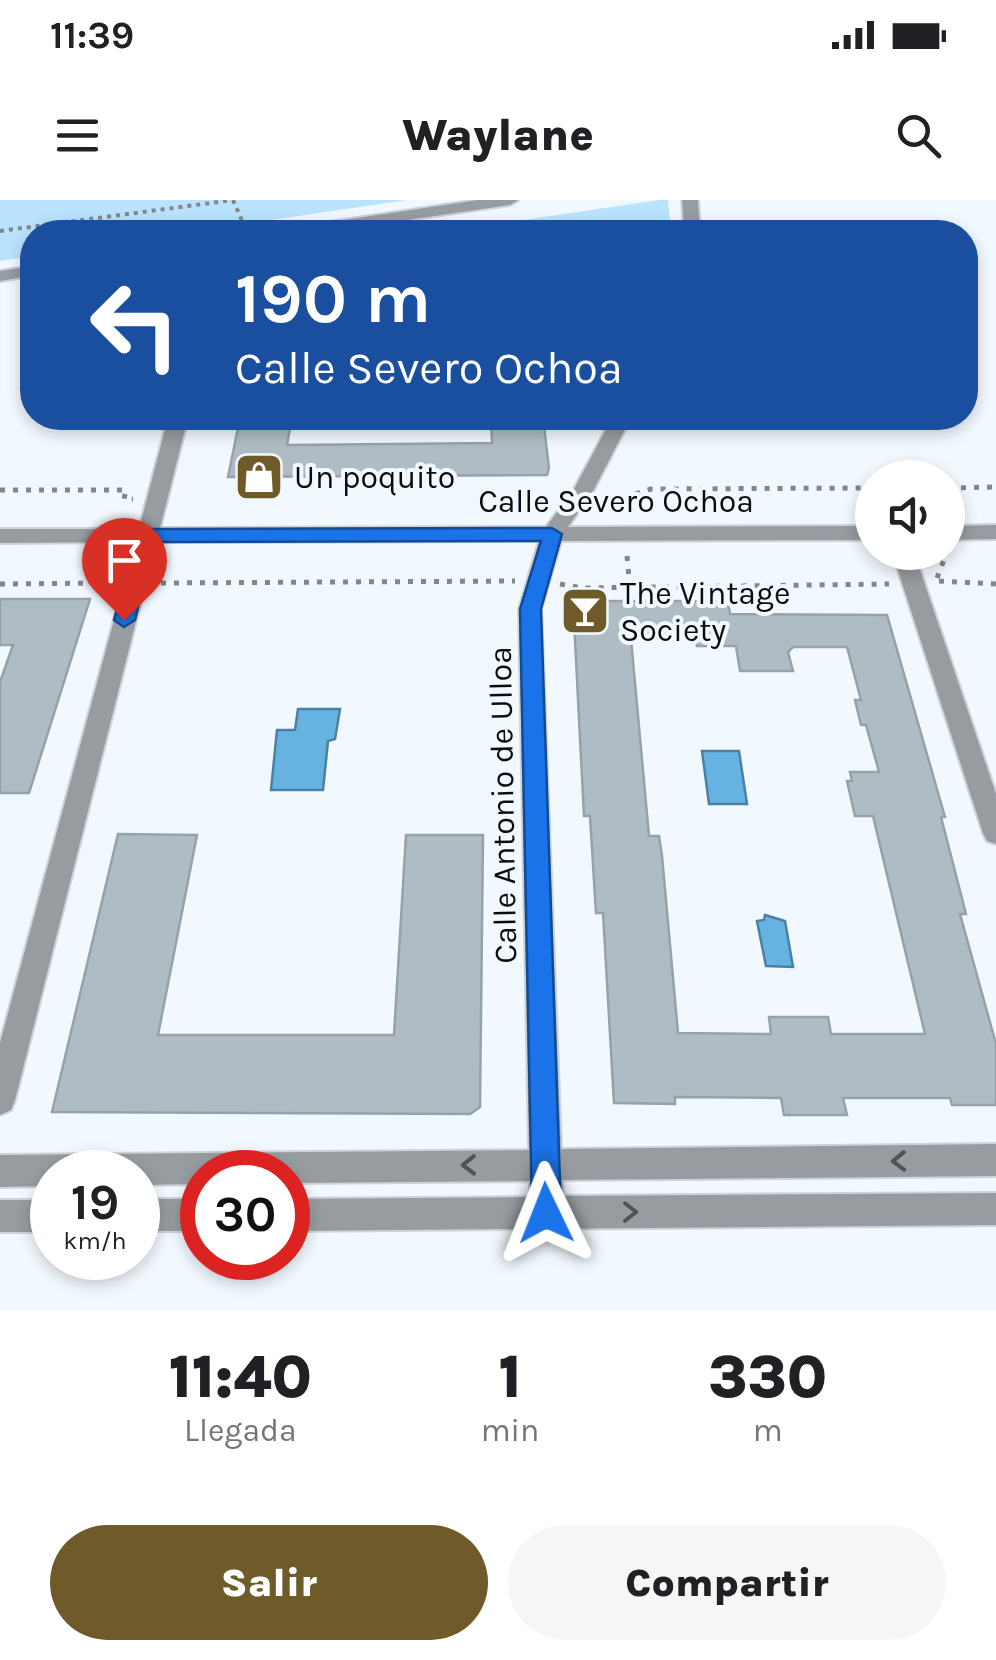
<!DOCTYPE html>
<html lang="es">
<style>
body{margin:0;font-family:Karla,sans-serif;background:#f6f6f6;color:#202124;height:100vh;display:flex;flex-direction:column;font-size:38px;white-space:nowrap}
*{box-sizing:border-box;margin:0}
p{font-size:32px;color:#757577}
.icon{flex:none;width:55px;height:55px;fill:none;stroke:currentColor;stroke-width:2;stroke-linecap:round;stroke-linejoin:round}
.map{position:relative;height:1110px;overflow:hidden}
.side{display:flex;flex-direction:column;background:#fff;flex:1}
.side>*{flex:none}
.banner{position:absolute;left:20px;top:20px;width:958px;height:210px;border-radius:40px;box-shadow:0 5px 15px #0003;background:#1a4fa0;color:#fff;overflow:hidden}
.controls{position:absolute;left:855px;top:260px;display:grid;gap:20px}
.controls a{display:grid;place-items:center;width:110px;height:110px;border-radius:50%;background:#fff;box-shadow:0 5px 15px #0003;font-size:50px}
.speed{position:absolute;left:30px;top:950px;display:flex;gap:20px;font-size:50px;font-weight:700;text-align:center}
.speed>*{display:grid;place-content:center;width:130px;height:130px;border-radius:50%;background:#fff;box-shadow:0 5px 15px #0003;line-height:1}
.speed small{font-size:25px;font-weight:400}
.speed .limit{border:15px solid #d22;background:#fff;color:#111}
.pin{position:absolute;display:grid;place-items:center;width:85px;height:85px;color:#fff;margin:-102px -42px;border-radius:50% 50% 50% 0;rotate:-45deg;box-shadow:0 0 10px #0007}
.pin .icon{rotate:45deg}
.me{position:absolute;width:110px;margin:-55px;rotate:358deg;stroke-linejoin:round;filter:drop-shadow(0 0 8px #0008)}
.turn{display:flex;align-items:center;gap:35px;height:210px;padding:0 50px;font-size:45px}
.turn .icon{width:130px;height:130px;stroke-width:2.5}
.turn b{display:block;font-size:70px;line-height:85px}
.eta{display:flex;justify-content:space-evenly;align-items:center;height:170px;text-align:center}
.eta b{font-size:60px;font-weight:800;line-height:70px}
.cta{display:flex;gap:20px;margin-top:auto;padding:20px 50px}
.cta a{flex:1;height:115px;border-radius:60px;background:#6f5b2a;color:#fff;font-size:40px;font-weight:800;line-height:115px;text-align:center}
.cta a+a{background:#f6f6f6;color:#202124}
.status{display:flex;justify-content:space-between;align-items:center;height:70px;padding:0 50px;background:#fff;direction:ltr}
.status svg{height:28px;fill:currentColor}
header{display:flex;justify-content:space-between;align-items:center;height:130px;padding:0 50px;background:#fff;font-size:45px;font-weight:800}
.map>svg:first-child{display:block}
.green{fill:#b9e3fe}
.water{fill:#66b3e2;stroke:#4a81a3;stroke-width:2.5}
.building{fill:#b0bcc3;stroke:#96a2a9;stroke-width:2.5;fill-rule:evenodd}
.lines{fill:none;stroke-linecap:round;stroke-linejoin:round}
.minor-casing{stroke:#cdd3d8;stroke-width:4}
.tertiary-casing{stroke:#cdd3d8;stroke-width:4}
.path-far1{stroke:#81878a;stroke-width:4;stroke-dasharray:4 5;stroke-linecap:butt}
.path{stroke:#81878a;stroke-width:5;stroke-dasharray:5 8;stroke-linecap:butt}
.minor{fill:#979ca0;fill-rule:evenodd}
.tertiary{fill:#979ca0;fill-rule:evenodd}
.oneway{stroke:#505458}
.route{fill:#1a73e8;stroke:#114b97;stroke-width:2.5}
.labels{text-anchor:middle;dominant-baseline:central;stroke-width:8;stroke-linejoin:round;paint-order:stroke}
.poi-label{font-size:32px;fill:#090d0f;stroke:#f2f9fe;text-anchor:start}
.street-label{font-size:32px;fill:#090d0f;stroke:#f2f9fe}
</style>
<div class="status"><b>11:39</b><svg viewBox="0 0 49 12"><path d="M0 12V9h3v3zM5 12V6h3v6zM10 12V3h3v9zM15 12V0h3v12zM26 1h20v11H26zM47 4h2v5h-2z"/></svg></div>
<header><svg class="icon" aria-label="menu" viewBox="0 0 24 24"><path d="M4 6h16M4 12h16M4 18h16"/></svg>Waylane<svg class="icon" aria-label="search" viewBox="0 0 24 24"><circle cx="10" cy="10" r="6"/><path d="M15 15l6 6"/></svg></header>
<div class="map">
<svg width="996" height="1110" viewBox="0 0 996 1110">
<rect width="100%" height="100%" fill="#f2f9fe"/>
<path class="green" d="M0 0H407L189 32H32V56L0 61Z
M659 0H668L671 32H442Z"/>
<path class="water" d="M298 509H340L335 539 328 541 323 590H271L277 530H295Z
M702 551H739L747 604H709Z
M765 715 785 721 793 767 766 766 757 721 764 720Z"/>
<path class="building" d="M240 218H292L287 245 492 243 491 218H543L549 268 547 275 228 277Z
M0 399H90L29 593H0V482L13 445H0Z
M573 401H728L730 414 887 415 945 617H941L966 714H960L996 844V905H952L950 898H843L847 915H784L781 898 675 897V904L614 903 603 713H596L590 616H584ZM631 439H696L697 446H736L740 471H793L788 452 793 447H847L861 500H855L861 525H866L879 572H850L852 581H847L855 616H873L925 834H831L828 817H769L771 834 678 833 662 656 659 636H649Z
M118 634 197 635 158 835H394L406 635H483L480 907 470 914 52 912Z"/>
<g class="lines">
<g class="minor-casing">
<path id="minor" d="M682 0H698L700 32H684Z
M168 218H188L160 328 546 327 574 289 612 218H631L593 291 568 327 872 326V340L561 341 541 409 561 949 996 944V976L562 980 563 996 996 993V1025L288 1031V999L530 997V981L288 983V972H202V984L138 985V972H52V986L0 987V955L529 950 519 409 539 341 156 342 15 900 11 910 0 915V843L135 342 0 343V329H139Z
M996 325V339L948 340V326Z
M892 352H914L996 594V644L987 641 983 633Z
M138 999H202V1031H138Z
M0 1000H52V1032H0Z"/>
</g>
<g class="tertiary-casing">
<path id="tertiary" d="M478 0H518L510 5 325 32H288L296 27Z
M32 66V76L0 81V71Z"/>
</g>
<path class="path-far1" d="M233 0 247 32
M0 31 233 0"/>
<path class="path" d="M948 288 996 287
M0 290H126L124 299H133
M606 295 623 298 624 315
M623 298 651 289 872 288
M627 356 630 388
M937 378 947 352
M939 381 996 384
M161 383 515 381
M0 384 110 383
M560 384 582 388 889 384"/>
<use href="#minor" class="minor"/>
<use href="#tertiary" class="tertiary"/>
</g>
<defs><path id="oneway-chevron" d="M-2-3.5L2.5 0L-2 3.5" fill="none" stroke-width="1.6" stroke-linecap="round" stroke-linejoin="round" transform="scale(2.5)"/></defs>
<g class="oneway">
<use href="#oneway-chevron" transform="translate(899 961) rotate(179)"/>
<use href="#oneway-chevron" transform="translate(469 965) rotate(179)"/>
<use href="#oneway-chevron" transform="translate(630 1012)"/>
</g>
<path class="route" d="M552 328 562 334 541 409 561 1013 557 1024 546 1028 536 1024 532 1013 520 409 541 341 154 342 135 420 124 427 114 420 137 336 146 329Z"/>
<defs>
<g id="shop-square" transform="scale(2.5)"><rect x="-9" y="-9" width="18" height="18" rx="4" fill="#6f5b2a" stroke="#f2f9fe"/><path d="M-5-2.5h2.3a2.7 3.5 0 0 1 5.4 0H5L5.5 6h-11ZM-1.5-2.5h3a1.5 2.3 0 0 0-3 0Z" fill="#fff"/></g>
<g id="bar-square" transform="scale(2.5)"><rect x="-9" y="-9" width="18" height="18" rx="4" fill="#6f5b2a" stroke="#f2f9fe"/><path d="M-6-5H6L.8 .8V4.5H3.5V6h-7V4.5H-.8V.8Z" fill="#fff"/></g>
</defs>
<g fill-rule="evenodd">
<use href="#shop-square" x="259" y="277"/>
<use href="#bar-square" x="585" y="411"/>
</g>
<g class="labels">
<g class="poi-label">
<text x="294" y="277">Un poquito</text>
<text x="620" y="393">The Vintage<tspan x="620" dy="37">Society</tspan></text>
</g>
<g class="street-label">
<text x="616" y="301">Calle Severo Ochoa</text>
<text transform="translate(503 605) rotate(-91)">Calle Antonio de Ulloa</text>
</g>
</g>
</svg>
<div class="controls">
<a><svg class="icon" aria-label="sound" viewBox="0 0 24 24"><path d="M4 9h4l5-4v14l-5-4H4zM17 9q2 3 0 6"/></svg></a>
</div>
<div class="speed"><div>19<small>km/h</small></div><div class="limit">30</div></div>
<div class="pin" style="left:124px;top:420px;background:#d93025"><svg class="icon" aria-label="arrive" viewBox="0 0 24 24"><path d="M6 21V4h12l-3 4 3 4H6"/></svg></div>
<svg class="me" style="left:546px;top:1013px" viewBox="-20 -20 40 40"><path d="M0-17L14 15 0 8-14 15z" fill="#1a73e8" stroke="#fff" stroke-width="4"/></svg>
<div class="banner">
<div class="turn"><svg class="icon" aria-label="left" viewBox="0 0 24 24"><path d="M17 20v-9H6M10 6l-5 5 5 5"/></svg><div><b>190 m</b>Calle Severo Ochoa</div></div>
</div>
</div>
<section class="side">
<div class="eta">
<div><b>11:40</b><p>Llegada</p></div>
<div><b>1</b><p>min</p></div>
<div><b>330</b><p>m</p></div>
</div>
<div class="cta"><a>Salir</a><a>Compartir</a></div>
</section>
